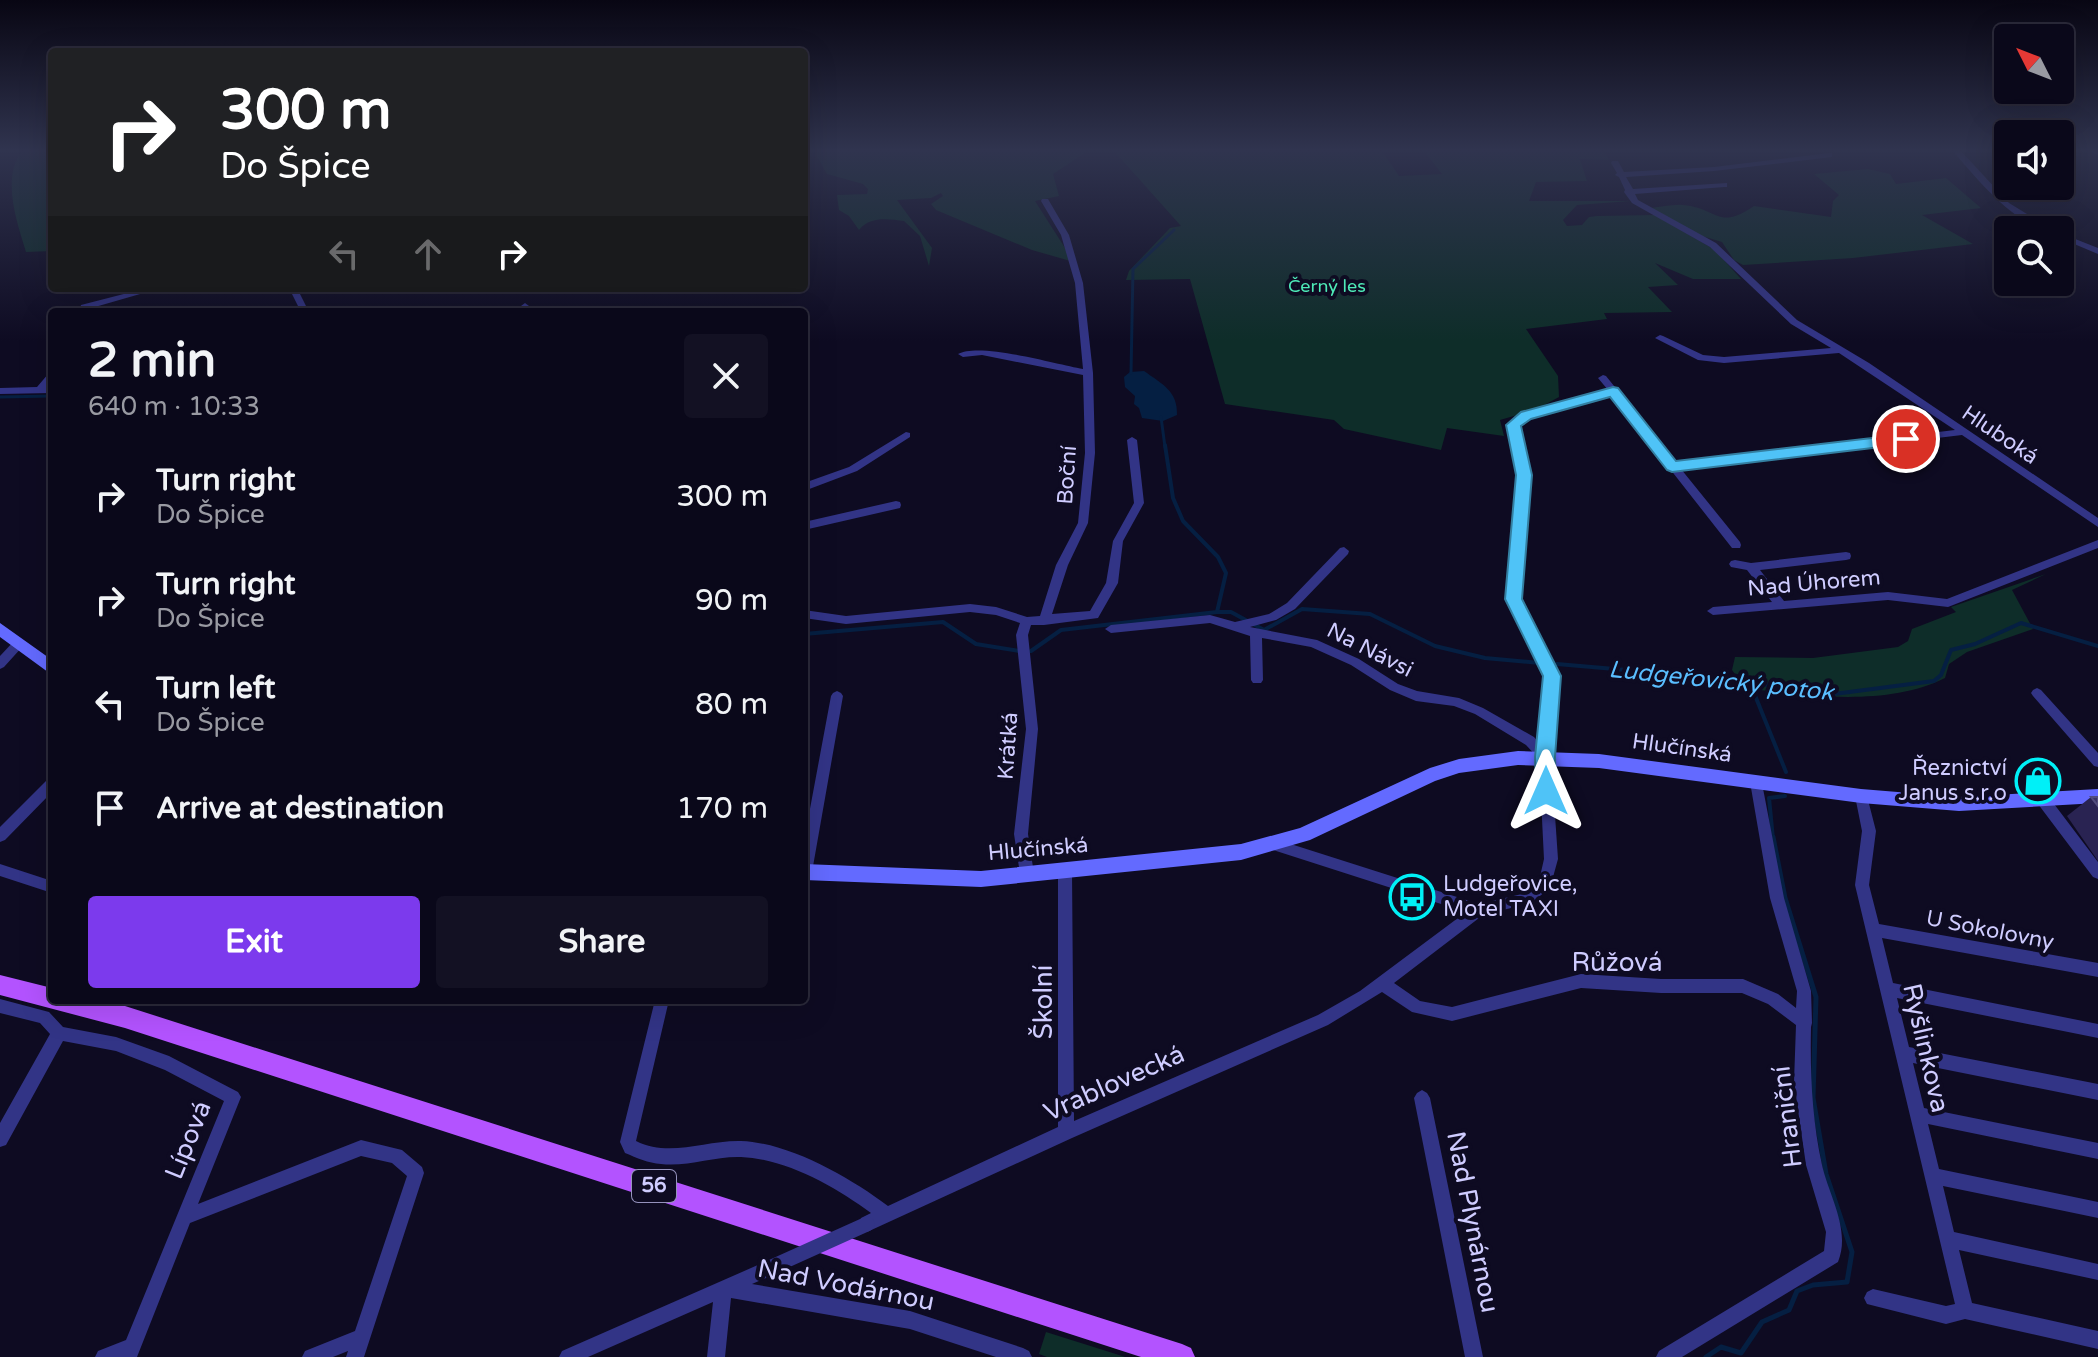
<!DOCTYPE html>
<meta charset="utf-8">
<style>
body{margin:0;font-family:"Varela Round",sans-serif;background:#131123;color:#f1f3f6;height:100vh;display:flex;flex-direction:column;font-size:30px;white-space:nowrap}
*{box-sizing:border-box;margin:0}
p{font-size:26px;color:#999aa2}
.icon{flex:none;width:44px;height:44px;fill:none;stroke:currentColor;stroke-width:2;stroke-linecap:round;stroke-linejoin:round}
.map{position:relative;flex:1;overflow:hidden}
.drawer{position:absolute;left:48px;top:308px;width:760px;height:696px;display:flex;flex-direction:column;background:#0a081a;border-radius:8px;box-shadow:0 8px 32px #0002,0 0 0 2px #2a2939}
.drawer>*{flex:none}
.guide{position:absolute;left:48px;top:48px;width:760px;height:244px;border-radius:8px;box-shadow:0 8px 32px #0002,0 0 0 2px #2a2939;background:#202124;color:#fff;overflow:hidden}
.needle{width:52px;rotate:312deg}
.fabs{position:absolute;left:1994px;top:24px;display:grid;gap:16px}
.fabs a{display:grid;place-items:center;width:80px;height:80px;border-radius:8px;background:#0a081a;box-shadow:0 8px 32px #0002,0 0 0 2px #2a2939;font-size:40px}
.pin{position:absolute;display:grid;place-items:center;width:68px;height:68px;color:#fff;margin:-34px;border:4px solid #fff;border-radius:50%;box-shadow:0 2px 8px #0007}
.me{position:absolute;width:88px;margin:-44px;rotate:0deg;stroke-linejoin:round;filter:drop-shadow(0 0 6px #0008)}
.turn{display:flex;align-items:center;gap:28px;height:168px;padding:0 40px;font-size:36px}
.turn .icon{width:104px;height:104px;stroke-width:2.5}
.turn b{display:block;font-size:56px;line-height:68px}
.lanes{display:flex;align-items:center;height:76px;padding:0 40px;background:#0003;justify-content:center;gap:40px;direction:ltr}
.lanes .off{opacity:.35}
.round{display:grid;place-items:center;flex:none;width:84px;height:84px;border-radius:8px;background:#131123}
.summary{display:flex;align-items:center;justify-content:space-between;height:136px;padding:0 40px}
h1{font-size:48px;font-weight:700;line-height:60px}
.button{display:flex;gap:16px;margin-top:auto;padding:16px 40px}
.button a{flex:1;height:92px;border-radius:8px;background:#7c3aed;color:#fff;font-size:32px;font-weight:700;line-height:92px;text-align:center}
.button a+a{background:#131123;color:#f1f3f6}
ul{padding:0;list-style:none}
li{display:flex;align-items:center;gap:24px;height:104px;padding:0 40px}
li div{flex:1}
li b{display:block;font-size:30px}
li em{font-style:normal}
.map>svg:first-child{display:block}
.green{fill:#0e2d29}
.water{fill:#051f42}
.lines{fill:none;stroke-linecap:round;stroke-linejoin:round}
.stream-far2{stroke:#051f42;stroke-width:3}
.stream-far1{stroke:#051f42;stroke-width:4}
.stream{stroke:#051f42;stroke-width:5}
.street{fill:#323486;fill-rule:evenodd}
.secondary{fill:#636aff;fill-rule:evenodd}
.primary{fill:#b353ff;fill-rule:evenodd}
.street-bridge{stroke:#323486;stroke-width:15}
.wall{fill:#292352}
.building{fill:#3a3565;stroke:#524d7d;stroke-width:2}
.route{fill:#4fc3f7;stroke:#337fa1;stroke-width:2}
.labels{text-anchor:middle;dominant-baseline:central;stroke-width:8;stroke-linejoin:round;paint-order:stroke}
.far-park-label{font-size:18px;fill:#4eeab8;stroke:#0e0b22}
.shield{fill:#0e0b22;stroke:#9592bd;stroke-width:2}
.shield-label{font-size:20px;font-weight:bold;fill:#cfccff}
.street-label{font-size:22px;fill:#cfccff;stroke:#0e0b22}
.poi-label{font-size:22px;fill:#cfccff;stroke:#0e0b22;text-anchor:end}
.water-label{font-size:24px;font-style:italic;fill:#5abeff;stroke:#0e0b22}
.near-street-label{font-size:26px;fill:#cfccff;stroke:#0e0b22}
</style>
<div class="map">
<svg width="2098" height="1357" viewBox="0 0 2098 1357">
<rect width="100%" height="100%" fill="#0e0b22"/>
<path class="green" d="M22 151H52V251L26 252C17 222 1 178 22 151Z
M814 151H1088L1053 174 1059 196 1035 201 1074 262 1032 250 936 210 931 204 943 196 941 193 931 198 897 200 932 248 929 266 920 236 904 221C888 219 870 216 859 230L849 216 839 210 837 195 867 194 868 189 863 184 827 174Z
M1114 151H1382L1399 176 1442 174 1424 151H1603L1609 160 1580 159 1587 181 1536 182 1529 201H1631L1577 205 1563 220 1567 226 1582 225 1589 217 1597 216 1655 215 1715 250 1741 279H1693L1655 263 1678 285 1648 287 1672 312 1604 313 1607 319 1526 329 1558 376 1559 397 1535 410 1500 420 1504 436 1447 428 1441 450 1344 429 1334 420 1225 404 1190 279 1126 280 1129 271 1170 228 1181 226Z
M1868 169 1890 174 1896 184 1946 178 1981 208 1922 215 1973 244 1853 258 1743 265 1734 260 1722 242 1702 236 1651 208C1661 207 1673 204 1683 205 1718 208 1717 231 1754 206L1831 217 1833 201 1839 195 1814 174Z
M2046 574 2012 590 2033 629 1967 652 1949 664 1945 678C1888 707 1806 696 1745 688L1732 670 1735 657 1813 658 1898 647 1908 641 1912 629 1956 612 1951 607Z
M1046 1332 1119 1355 1125 1357H1047L1039 1354Z"/>
<path class="water" d="M1144 371C1162 384 1178 391 1177 415L1163 421 1142 418 1139 408 1134 404 1135 396 1125 387 1124 377 1130 372Z"/>
<g class="lines">
<path class="stream-far2" d="M1131 373 1133 269 1174 230
M0 397 52 396
M1161 417 1165 447"/>
<path class="stream-far1" d="M1165 445 1173 498 1183 521 1218 557 1226 573 1217 612
M804 634 943 622 976 644 1019 651
M1031 651 1061 630 1217 612H1231L1264 630 1302 609 1370 614 1435 646 1485 658 1540 663
M1557 664 1707 677 1834 694 1934 681 1941 675 1951 650 1975 644 2021 623 2098 646
M1750 683 1786 772
M1773 839 1769 798 1785 796"/>
<path class="stream" d="M1706 1357 1721 1347 1741 1353 1762 1322 1789 1310 1797 1291 1813 1285 1847 1282 1852 1252 1826 1174 1813 1098 1816 997 1785 898 1773 837"/>
<path class="street" d="M1953 151H1961L2009 203 2053 230C2018 230 1975 177 1953 151Z
M2088 151H2098V155Z
M1829 153H1832V157L1714 171 1626 177 1633 189 1727 183V187H1724L1635 194 1638 200 1716 243 1797 320 1869 363 2098 518V527L1962 435 1681 469 1740 542 1741 545 1740 548H1732L1612 395 1529 418 1519 426 1529 475 1520 599 1555 665 1559 688 1551 757 1558 859 1550 888 1531 903 1483 915 1394 983 1420 1001 1452 1007 1581 974 1661 979H1743L1778 994 1796 1008 1797 991 1770 898 1750 782 1751 778 1756 777 1761 778 1784 898 1811 991 1812 1023 1811 1027C1810 1074 1812 1119 1822 1165 1829 1196 1851 1230 1838 1262L1682 1357H1656L1659 1351 1824 1251 1826 1232 1806 1165 1794 1082 1796 1025 1768 1004 1742 993H1661L1581 988 1452 1021 1412 1012 1382 992 1328 1025 1072 1138 867 1232 861 1230 859 1224 861 1218 871 1213C835 1187 787 1159 741 1157 714 1156 688 1167 661 1164 648 1163 637 1158 625 1153L620 1142 655 1000H669L636 1141C670 1158 705 1140 741 1141 790 1143 849 1177 888 1206L1058 1127V871L1060 867 1065 865 1070 867 1072 871 1074 1121 1318 1015 1360 991 1466 912 1270 849 1268 845 1270 841 1275 839 1479 904 1522 894 1539 881 1544 859 1539 759 1526 745 1475 714 1454 706 1416 701 1390 690 1351 665 1311 647 1262 638 1263 680 1261 683H1253L1251 680 1250 636 1210 623 1111 633 1105 629 1111 625 1210 615 1235 622 1269 614 1287 603 1340 548 1344 547 1349 551 1348 554 1295 609 1276 620 1250 627 1317 640 1359 659 1398 684 1417 691 1459 698 1483 708 1534 737 1540 744 1547 688 1543 665 1508 599 1519 475 1509 425C1528 406 1581 398 1608 390L1598 378 1603 375 1606 376 1676 463 1955 430 1839 353 1724 363 1698 360 1655 338 1660 335 1663 336 1703 355 1724 357 1831 348 1791 324 1710 247 1632 203 1624 192 1625 190 1619 177 1615 175 1617 173 1611 163 1612 161H1618L1624 172 1714 167Z
M1042 199H1048L1069 235 1083 283 1093 373 1095 453 1088 523 1068 565 1052 614 1090 611 1106 583 1113 541 1134 503 1127 440 1132 437 1137 440 1144 503 1123 541 1118 583 1098 618 1044 625H1031L1028 635 1038 729 1028 834 1034 874 1032 878 1027 880 1022 878 1020 874 1014 834 1026 729 1016 635 1020 623 996 615 970 612 846 624 804 618V610L846 616 970 604 996 607 1027 617 1040 616 1056 565 1078 523 1085 453 1083 375 982 355 963 357 958 354C980 342 1055 364 1083 369L1075 283 1061 235 1041 201Z
M2060 233 2098 248V254L2060 238Z
M147 288H161L88 309 87 312H79L81 305Z
M289 288H297L309 312H301Z
M525 303 529 306 528 312H520L521 306Z
M52 372V381L47 387H52V393L0 394V388L37 387 49 373Z
M906 432 910 433V437L857 471 804 491V483L849 467Z
M896 501 900 502 901 505 900 508 804 530V522Z
M2098 540V548L1948 607 1888 600 1713 615 1707 611 1713 607 1772 602 1747 570 1731 567 1729 564 1731 561 1735 560 1751 563 1846 552 1850 553 1851 556 1850 559 1846 560 1760 570 1784 601 1888 592 1947 599Z
M19 639 25 643 23 646 4 667 0 669V656L15 640Z
M2037 688 2041 690 2098 753V767L2094 766 2033 696 2031 693 2033 690Z
M837 691 841 693 843 696 812 872 810 876 805 878 804 841 831 696 833 693Z
M52 779V792L5 840 0 842V827L47 780Z
M1861 791 1866 792 1867 796 1876 831 1869 885 1879 924 2098 963V977L1882 938 1893 983 2098 1024V1038L1897 998 1909 1047 2098 1084V1100L1913 1063 1924 1108 2098 1143V1159L1928 1124 1939 1169 2098 1202V1218L1943 1186 1954 1232 2098 1264V1280L1959 1250 1972 1303 2098 1331V1349L1965 1319 1946 1324 1867 1304 1864 1298 1867 1292 1873 1289 1946 1306 1955 1304 1855 885 1862 831 1855 796 1856 792Z
M2043 795 2048 796 2098 862V879L2093 877 2038 804 2036 800 2038 796Z
M0 864 52 881V893L0 876Z
M0 999 49 1012 63 1027 116 1037 169 1056 238 1092 241 1097 198 1204 361 1140 402 1150 422 1167 424 1173 364 1357H346L348 1351 333 1357H302L305 1351 355 1331 407 1176 392 1163 361 1156 190 1223 137 1357H95L98 1351 126 1340 224 1101 165 1070 116 1051 63 1041 6 1145 0 1147V1123L50 1034 40 1023 0 1013Z
M1422 1090 1427 1093 1430 1098 1483 1357H1465L1414 1098 1417 1093Z
M767 1261 773 1263 775 1269 773 1275 752 1284 910 1311 1023 1348 1029 1351 1032 1357H996L910 1329 731 1298 725 1357H707L713 1302 588 1357H559L562 1351Z"/>
<path class="secondary" d="M0 623 52 660V675L0 637Z
M1518 751 1599 754 1861 789 1959 797 2098 789V803L1959 811 1861 803 1599 768 1518 765 1459 773 1435 781 1310 840 1241 860 981 887 804 880V864L981 871 1241 844 1300 828 1430 768 1459 759Z"/>
<path class="primary" d="M0 975 52 988V1000H101L125 1006 1182 1344 1191 1348 1195 1357H1141L125 1028 0 995Z"/>
<path class="street-bridge" d="M767 1269 867 1224"/>
</g>
<path class="wall" d="M2091 797H2098V861L2067 816Z"/>
<path class="building" d="M2091 797H2098V806Z"/>
<linearGradient id="sky" x2="0" y2="1"><stop stop-color="#080613"/><stop offset="0.44" stop-color="#30344f"/><stop offset="1" stop-color="#30344f" stop-opacity="0"/></linearGradient>
<rect width="2098" height="341" fill="url(#sky)"/>
<path class="route" d="M1613 387 1618 388 1676 461 1906 434 1913 439 1906 444 1672 472 1667 470 1610 397 1531 419 1521 426 1532 475 1522 599 1561 676 1555 757 1556 791 1546 799 1536 791 1535 757 1543 676 1505 599 1516 475 1506 425 1521 412Z"/>
<defs>
<g id="shop-ring" transform="scale(2.3)"><circle r="9.5" fill="#0e0b22" stroke="#00f0f7" stroke-width="1.5"/><path d="M-5-2.5h2.3a2.7 3.5 0 0 1 5.4 0H5L5.5 6h-11ZM-1.5-2.5h3a1.5 2.3 0 0 0-3 0Z" fill="#00f0f7"/></g>
<g id="bus-ring" transform="scale(2.3)"><circle r="9.5" fill="#0e0b22" stroke="#00f0f7" stroke-width="1.5"/><path d="M-5-6H5V4H4V6H2V4H-2V6H-4V4H-5ZM-3.5-4V0h7V-4ZM-3.5 1.2v1.5H-2V1.2ZM2 1.2v1.5H3.5V1.2Z" fill="#00f0f7"/></g>
</defs>
<g fill-rule="evenodd">
<use href="#shop-ring" x="2038" y="781"/>
<use href="#bus-ring" x="1412" y="897"/>
</g>
<g class="labels">
<g class="far-park-label">
<text x="1327" y="286">Černý les</text>
</g>
<rect class="shield" x="632" y="1170" width="44" height="32" rx="6"/>
<g class="shield-label">
<text x="654" y="1186">56</text>
</g>
<g class="street-label">
<text transform="translate(2000 435) rotate(34)">Hluboká</text>
<text transform="translate(1067 475) rotate(-86)">Boční</text>
<text transform="translate(1814 583) rotate(-5)">Nad Úhorem</text>
<text transform="translate(1370 650) rotate(27)">Na Návsi</text>
<text transform="translate(1008 746) rotate(-86)">Krátká</text>
<text transform="translate(1682 748) rotate(8)">Hlučínská</text>
<text transform="translate(1038 849) rotate(-5)">Hlučínská</text>
<text transform="translate(1990 930) rotate(11)">U Sokolovny</text>
</g>
<g class="poi-label">
<text x="2007" y="768">Řeznictví<tspan x="2007" dy="25">Janus s.r.o</tspan></text>
<text x="1443" y="884" text-anchor="start">Ludgeřovice,<tspan x="1443" dy="25">Motel TAXI</tspan></text>
</g>
<g class="water-label">
<text transform="translate(1721 681) rotate(6)">Ludgeřovický potok</text>
</g>
<g class="near-street-label">
<text x="1617" y="962">Růžová</text>
<text transform="translate(1043 1002) rotate(-90)">Školní</text>
<text transform="translate(1926 1048) rotate(77)">Ryšlinkova</text>
<text transform="translate(1114 1083) rotate(-24)">Vrablovecká</text>
<text transform="translate(1787 1117) rotate(-97)">Hraniční</text>
<text transform="translate(188 1140) rotate(-68)">Lípová</text>
<text transform="translate(1473 1222) rotate(79)">Nad Plynárnou</text>
<text transform="translate(846 1285) rotate(11)">Nad Vodárnou</text>
</g>
</g>
</svg>
<div class="fabs">
<a><svg class="needle" viewBox="-14 -14 28 28"><path d="M0-13l5 13h-10z" fill="#e53935"/><path d="M0 13l5-13h-10z" fill="#999aa2"/></svg></a>
<a><svg class="icon" aria-label="sound" viewBox="0 0 24 24"><path d="M4 9h4l5-4v14l-5-4H4zM17 9q2 3 0 6"/></svg></a>
<a><svg class="icon" aria-label="search" viewBox="0 0 24 24"><circle cx="10" cy="10" r="6"/><path d="M15 15l6 6"/></svg></a>
</div>
<div class="pin" style="left:1906px;top:439px;background:#d93025"><svg class="icon" aria-label="arrive" viewBox="0 0 24 24"><path d="M6 21V4h12l-3 4 3 4H6"/></svg></div>
<svg class="me" style="left:1546px;top:791px" viewBox="-20 -20 40 40"><path d="M0-17L14 15 0 8-14 15z" fill="#4fc3f7" stroke="#fff" stroke-width="4"/></svg>
<div class="guide">
<div class="turn"><svg class="icon" aria-label="right" viewBox="0 0 24 24"><path d="M7 20v-9h11M14 6l5 5-5 5"/></svg><div><b>300 m</b>Do Špice</div></div>
<div class="lanes"><svg class="icon off" aria-label="left" viewBox="0 0 24 24"><path d="M17 20v-9H6M10 6l-5 5 5 5"/></svg><svg class="icon off" aria-label="ahead" viewBox="0 0 24 24"><path d="M12 20V5M6 11l6-6 6 6"/></svg><svg class="icon" aria-label="right" viewBox="0 0 24 24"><path d="M7 20v-9h11M14 6l5 5-5 5"/></svg></div>
</div>
<section class="drawer">
<div class="summary"><div><h1>2 min</h1><p>640 m · 10:33</p></div><a class="round"><svg class="icon" aria-label="close" viewBox="0 0 24 24"><path d="M6 6l12 12M18 6L6 18"/></svg></a></div>
<ul>
<li><svg class="icon" aria-label="right" viewBox="0 0 24 24"><path d="M7 20v-9h11M14 6l5 5-5 5"/></svg><div><b>Turn right</b><p>Do Špice</p></div><em>300 m</em></li>
<li><svg class="icon" aria-label="right" viewBox="0 0 24 24"><path d="M7 20v-9h11M14 6l5 5-5 5"/></svg><div><b>Turn right</b><p>Do Špice</p></div><em>90 m</em></li>
<li><svg class="icon" aria-label="left" viewBox="0 0 24 24"><path d="M17 20v-9H6M10 6l-5 5 5 5"/></svg><div><b>Turn left</b><p>Do Špice</p></div><em>80 m</em></li>
<li><svg class="icon" aria-label="arrive" viewBox="0 0 24 24"><path d="M6 21V4h12l-3 4 3 4H6"/></svg><div><b>Arrive at destination</b></div><em>170 m</em></li>
</ul>
<div class="button"><a>Exit</a><a>Share</a></div>
</section>
</div>
